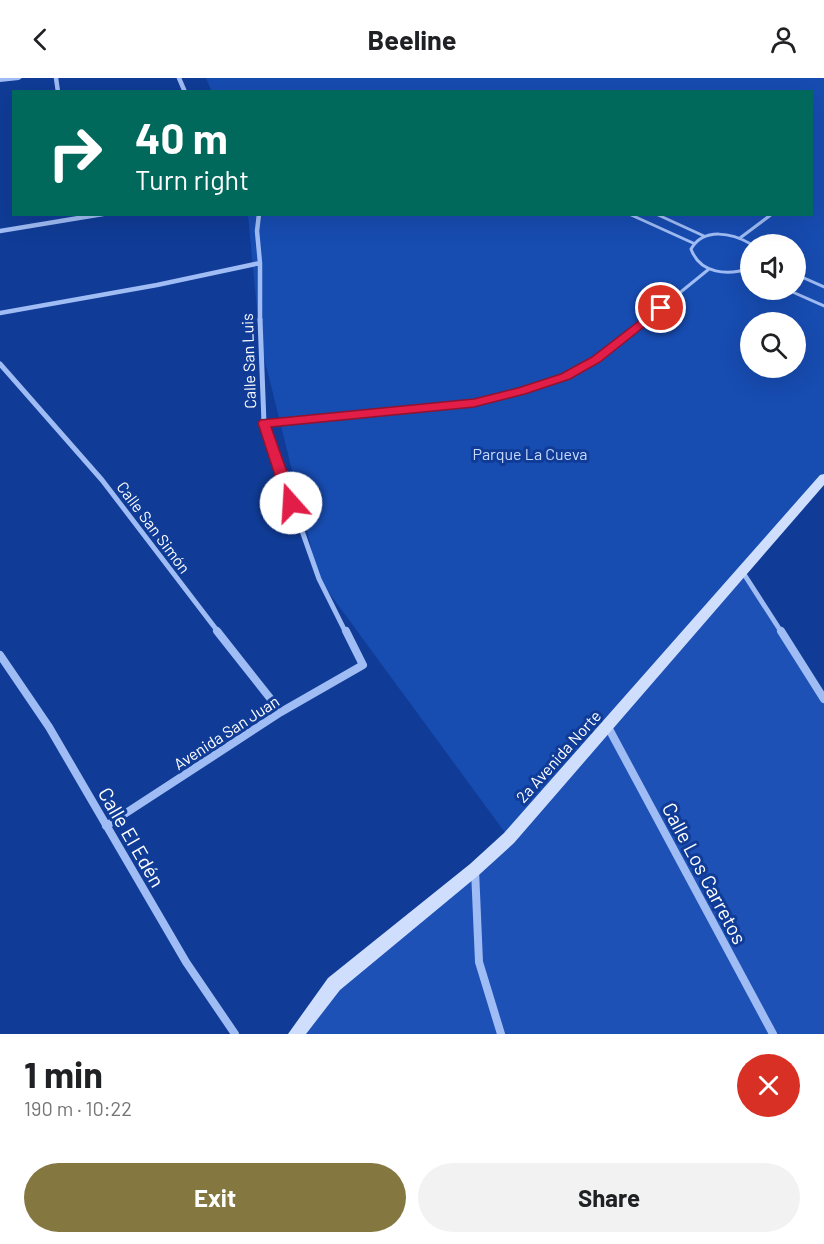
<!DOCTYPE html>
<meta charset="utf-8">
<style>
body{margin:0;font-family:Barlow,sans-serif;background:#f2f2f2;color:#202124;height:100vh;display:flex;flex-direction:column;font-size:22px;white-space:nowrap}
*{box-sizing:border-box;margin:0}
p{font-size:20px;color:#757577}
.icon{flex:none;width:33px;height:33px;fill:none;stroke:currentColor;stroke-width:2;stroke-linecap:round;stroke-linejoin:round}
.map{position:relative;height:956px;overflow:hidden}
.side{display:flex;flex-direction:column;background:#fff;flex:1}
.side>*{flex:none}
.banner{position:absolute;left:12px;top:12px;width:801px;height:126px;border-radius:0px;box-shadow:0 6px 24px #0002;background:#00695c;color:#fff;overflow:hidden}
.controls{position:absolute;left:740px;top:156px;display:grid;gap:12px}
.controls a{display:grid;place-items:center;width:66px;height:66px;border-radius:50%;background:#fff;box-shadow:0 6px 24px #0002;font-size:30px}
.pin{position:absolute;display:grid;place-items:center;width:51px;height:51px;color:#fff;margin:-26px;border:3px solid #fff;border-radius:50%;box-shadow:0 2px 6px #0007}
.me{position:absolute;width:66px;margin:-33px;rotate:341deg;stroke-linejoin:round;filter:drop-shadow(0 0 4px #0008)}
.turn{display:flex;align-items:center;gap:21px;height:126px;padding:0 24px;font-size:27px}
.turn .icon{width:78px;height:78px;stroke-width:2.5}
.turn b{display:block;font-size:42px;line-height:51px}
.round{display:grid;place-items:center;flex:none;width:63px;height:63px;border-radius:32px;background:#f2f2f2}
.summary{display:flex;align-items:center;justify-content:space-between;height:102px;padding:0 24px}
h1{font-size:36px;font-weight:700;line-height:45px}
.action{display:flex;gap:12px;margin-top:auto;padding:12px 24px}
.action a{flex:1;height:69px;border-radius:36px;background:#847840;color:#fff;font-size:24px;font-weight:700;line-height:69px;text-align:center}
.action a+a{background:#f2f2f2;color:#202124}
header{display:flex;justify-content:space-between;align-items:center;height:78px;padding:0 24px;background:#fff;font-size:27px;font-weight:700}
.map>svg:first-child{display:block}
.green{fill:#174cb1;fill-rule:evenodd}
.building{fill:#1d51b6}
.lines{fill:none;stroke-linecap:round;stroke-linejoin:round}
.service-far1{stroke:#9fbcf4;stroke-width:3}
.service{stroke:#9fbcf4;stroke-width:4.5}
.minor-far2{stroke:#9fbcf4;stroke-width:4.5}
.minor-far1{stroke:#9fbcf4;stroke-width:5}
.minor{stroke:#9fbcf4;stroke-width:8}
.tertiary{fill:#9fbcf4;fill-rule:evenodd}
.secondary{fill:#cfdefd;fill-rule:evenodd}
.route{fill:#e11d48;stroke:#92132f;stroke-width:1.5}
.labels{text-anchor:middle;dominant-baseline:central;stroke-width:6;stroke-linejoin:round;paint-order:stroke}
.street-label{font-size:16px;fill:#fff;stroke:#103c97}
.park-label{font-size:16px;fill:#c7dafe;stroke:#103c97}
.near-street-label{font-size:20px;fill:#fff;stroke:#103c97}
</style>
<header><svg class="icon" aria-label="back" viewBox="0 0 24 24"><path d="M15 5l-7 7 7 7"/></svg>Beeline<svg class="icon" aria-label="person" viewBox="0 0 24 24"><circle cx="12" cy="8" r="4"/><path d="M4 21q1-7 8-7t8 7"/></svg></header>
<div class="map">
<svg width="824" height="956" viewBox="0 0 824 956">
<rect width="100%" height="100%" fill="#103c97"/>
<path class="green" d="M206 0H824V400L509 760 319 501 260 263 248 137 812 136V14H212ZM750 166H795V212H750ZM750 244H795V290H750Z"/>
<path class="building" d="M742 492 824 619V956H296L334 906 475 791Z"/>
<g class="lines">
<path class="service-far1" d="M629 136 693 165
M656 136 704 158
M740 160 772 136
M750 190C728 198 700 196 691 171 704 149 732 155 751 166
M795 196 824 209
M788 212 824 228
M645 243 709 191"/>
<path class="service" d="M264 345 474 325 520 313 566 298 596 282 647 241"/>
<path class="minor-far2" d="M56 0 58 14
M179 0 185 14
M259 136 257 153 260 185V243
M0 153 103 136
M0 235 157 207 260 185"/>
<path class="minor-far1" d="M260 241 264 345 319 501 346 555
M0 286 102 402 219 555
M742 493 782 555"/>
<path class="minor" d="M217 553 281 634
M781 553 824 621
M0 577 49 649 186 884 235 956
M608 649 773 956
M106 748 281 634 363 587 346 553
M475 792 479 884 501 956"/>
<path class="tertiary" d="M0 0H22L19 2 0 4Z"/>
<path class="secondary" d="M824 396V407L514 765 480 796 340 912 306 956H288L328 900 470 786 504 755 820 397Z"/>
</g>
<path class="route" d="M661 226 666 230 665 232 600 284 570 301 525 316 474 329 271 349 298 425 291 430 284 425 258 345 260 342 474 321 518 310 561 296 592 279Z"/>
<g class="labels">
<g class="street-label">
<text transform="translate(248 283) rotate(-92)">Calle San Luis</text>
<text transform="translate(154 449) rotate(53)">Calle San Simón</text>
<text transform="translate(226 654) rotate(-33)">Avenida San Juan</text>
<text transform="translate(558 678) rotate(-48)">2a Avenida Norte</text>
</g>
<g class="park-label">
<text x="530" y="375">Parque La Cueva</text>
</g>
<g class="near-street-label">
<text transform="translate(132 759) rotate(60)">Calle El Edén</text>
<text transform="translate(705 795) rotate(62)">Calle Los Carretos</text>
</g>
</g>
</svg>
<div class="controls">
<a><svg class="icon" aria-label="sound" viewBox="0 0 24 24"><path d="M4 9h4l5-4v14l-5-4H4zM17 9q2 3 0 6"/></svg></a>
<a><svg class="icon" aria-label="search" viewBox="0 0 24 24"><circle cx="10" cy="10" r="6"/><path d="M15 15l6 6"/></svg></a>
</div>
<div class="pin" style="left:661px;top:230px;background:#d93025"><svg class="icon" aria-label="arrive" viewBox="0 0 24 24"><path d="M6 21V4h12l-3 4 3 4H6"/></svg></div>
<svg class="me" style="left:291px;top:425px" viewBox="-20 -20 40 40"><circle r="19" fill="#fff"/><path d="M0-13L10 11 0 6-10 11z" fill="#e11d48"/></svg>
<div class="banner">
<div class="turn"><svg class="icon" aria-label="right" viewBox="0 0 24 24"><path d="M7 20v-9h11M14 6l5 5-5 5"/></svg><div><b>40 m</b>Turn right</div></div>
</div>
</div>
<section class="side">
<div class="summary"><div><h1>1 min</h1><p>190 m · 10:22</p></div><a class="round" style="background:#d93025;color:#fff"><svg class="icon" aria-label="close" viewBox="0 0 24 24"><path d="M6 6l12 12M18 6L6 18"/></svg></a></div>
<div class="action"><a>Exit</a><a>Share</a></div>
</section>
